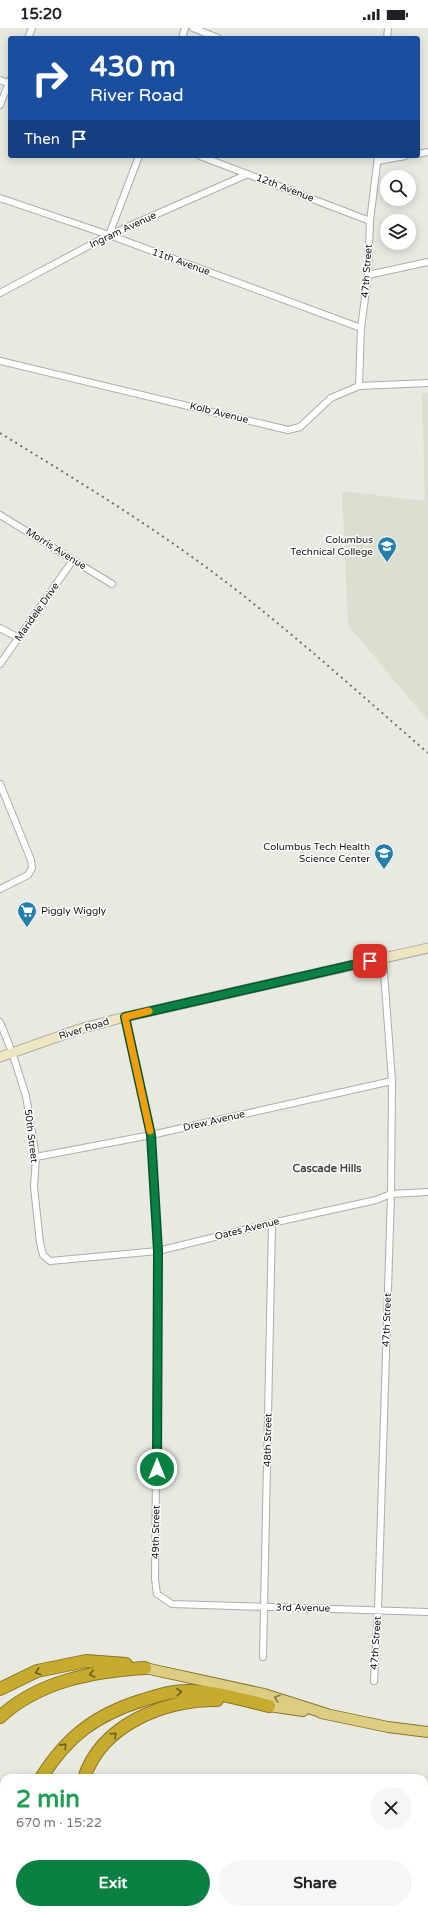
<!DOCTYPE html>
<meta charset="utf-8">
<style>
body{margin:0;font-family:"Varela Round",sans-serif;background:#f6f6f6;color:#202124;height:100vh;display:flex;flex-direction:column;font-size:15px;white-space:nowrap}
*{box-sizing:border-box;margin:0}
p{font-size:13px;color:#757577}
.icon{flex:none;width:22px;height:22px;fill:none;stroke:currentColor;stroke-width:2;stroke-linecap:round;stroke-linejoin:round}
.map{position:relative;flex:1;overflow:hidden}
.details{position:absolute;left:0px;top:1746px;width:428px;height:140px;display:flex;flex-direction:column;background:#fff;border-radius:12px 12px 0 0;box-shadow:0 2px 10px #0003}
.details>*{flex:none}
.hud{position:absolute;left:8px;top:8px;width:412px;height:122px;border-radius:4px;box-shadow:0 2px 10px #0003;background:#1a4fa0;color:#fff;overflow:hidden}
.controls{position:absolute;left:380px;top:142px;display:grid;gap:8px}
.controls a{display:grid;place-items:center;width:36px;height:36px;border-radius:50%;background:#fff;box-shadow:0 2px 10px #0003;font-size:20px}
.pin{position:absolute;display:grid;place-items:center;width:34px;height:34px;color:#fff;margin:-17px;border-radius:8px;box-shadow:0 2px 6px #0006}
.me{position:absolute;width:44px;margin:-22px;rotate:0deg;stroke-linejoin:round;filter:drop-shadow(0 0 3px #0008)}
.turn{display:flex;align-items:center;gap:14px;height:84px;padding:0 16px;font-size:18px}
.turn .icon{width:52px;height:52px;stroke-width:2.5}
.turn b{display:block;font-size:28px;line-height:34px}
.then{display:flex;align-items:center;height:38px;padding:0 16px;background:#0003;gap:8px;font-size:15px}
.round{display:grid;place-items:center;flex:none;width:42px;height:42px;border-radius:21px;background:#f6f6f6}
.headline{display:flex;align-items:center;justify-content:space-between;height:68px;padding:0 16px}
h1{font-size:24px;font-weight:800;line-height:30px;color:#1e9e55}
.button{display:flex;gap:8px;margin-top:auto;padding:8px 16px}
.button a{flex:1;height:46px;border-radius:24px;background:#0b8043;color:#fff;font-size:16px;font-weight:800;line-height:46px;text-align:center}
.button a+a{background:#f6f6f6;color:#202124}
.status{display:flex;justify-content:space-between;align-items:center;height:28px;padding:0 20px;background:#fff;direction:ltr}
.status svg{height:11px;fill:currentColor}
.map>svg:first-child{display:block}
.built{fill:#dbdfd0}
.lines{fill:none;stroke-linecap:round;stroke-linejoin:round}
.street-casing{stroke:#acaea7;stroke-width:8}
.secondary-casing{stroke:#acaea7;stroke-width:11}
.primary-casing{stroke:#887624;stroke-width:12}
.highway-casing{stroke:#887624;stroke-width:14}
.street{stroke:#fff;stroke-width:6}
.secondary{stroke:#eee6c1;stroke-width:9}
.primary{stroke:#ddcd82;stroke-width:10}
.highway{stroke:#c7ab2f;stroke-width:12}
.rail{stroke:#6f716c;stroke-width:2;stroke-dasharray:2 4;stroke-linecap:butt}
.oneway{stroke:#6c5f20}
.oneway2{stroke:#82794f}
.route-casing{stroke:#07532c;stroke-width:10}
.route{stroke:#0b8043;stroke-width:7}
.slow{stroke:#f59e0b;stroke-width:7}
.labels{text-anchor:middle;dominant-baseline:central;stroke-width:3;stroke-linejoin:round;paint-order:stroke}
.street-label{font-size:10px;fill:#121310;stroke:#fff}
.poi-label{font-size:10px;fill:#121310;stroke:#fff;text-anchor:end}
.neighbourhood-label{font-size:11px;font-weight:bold;fill:#474842;stroke:#fff}
</style>
<div class="status"><b>15:20</b><svg viewBox="0 0 49 12"><path d="M0 12V9h3v3zM5 12V6h3v6zM10 12V3h3v9zM15 12V0h3v12zM26 1h20v11H26zM47 4h2v5h-2z"/></svg></div>
<div class="map">
<svg width="428" height="1886" viewBox="0 0 428 1886">
<rect width="100%" height="100%" fill="#e8eae2"/>
<path class="built" d="M428 365V693L348 597 342 463 425 473 422 366Z"/>
<g class="lines">
<g class="street-casing">
<path id="street" d="M193 0 218 10
M28 10 32 0
M182 10 185 0
M387 10 388 0
M0 52 10 56
M0 77 10 52
M418 126 428 124
M200 128 370 193
M378 133 405 128
M0 170 109 207 361 300
M109 207 139 128
M368 247 428 234
M0 265 109 207 248 146
M0 333 288 402 300 399 331 370 359 358 428 355
M359 358 361 300 368 247 370 193 378 128
M0 487 112 556
M0 600 19 610
M0 636 73 532
M0 756 31 832 32 840 28 847 0 861
M125 989 151 1107 158 1223 155 1551 157 1566 172 1576 428 1584
M0 994 12 1024 26 1068 36 1129 34 1159 40 1215 43 1227 50 1233 158 1223 272 1195 376 1172 391 1166 428 1164
M36 1129 151 1107 392 1053
M263 1629 272 1195
M374 1653 378 1581 391 1166 392 1053 383 931"/>
</g>
<g class="secondary-casing">
<path id="secondary" d="M0 1029 80 1001 125 989 428 920"/>
</g>
<g class="primary-casing">
<path id="primary" d="M145 1640 264 1666 327 1686
M269 1678 303 1683
M321 1685 388 1699 428 1704"/>
</g>
<g class="highway-casing">
<path id="highway" d="M0 1661 37 1643 86 1633 126 1636
M0 1689C39 1653 94 1643 145 1640
M41 1750C68 1707 96 1687 143 1672 159 1667 174 1662 191 1663 217 1664 244 1672 269 1678
M84 1750C102 1696 164 1672 217 1672
M0 1833 4 1826
M109 1882 111 1886"/>
</g>
<use href="#street" class="street"/>
<use href="#secondary" class="secondary"/>
<use href="#primary" class="primary"/>
<use href="#highway" class="highway"/>
<path class="rail" d="M0 405C60 442 121 479 178 519 267 581 346 654 428 725"/>
</g>
<defs><path id="oneway-chevron" d="M-2-3.5L2.5 0L-2 3.5" fill="none" stroke-width="1.6" stroke-linecap="round" stroke-linejoin="round"/></defs>
<g class="oneway">
<use href="#oneway-chevron" transform="translate(38 1644) rotate(162)"/>
<use href="#oneway-chevron" transform="translate(92 1646) rotate(167)"/>
<use href="#oneway-chevron" transform="translate(179 1664) rotate(-5)"/>
<use href="#oneway-chevron" transform="translate(114 1707) rotate(-42)"/>
<use href="#oneway-chevron" transform="translate(64 1718) rotate(-48)"/>
</g>
<use class="oneway2" href="#oneway-chevron" transform="translate(277 1670) rotate(-162)"/>
<g class="lines">
<g class="route-casing">
<path id="route" d="M157 1441 158 1223 151 1107 125 989 370 933"/>
</g>
<use href="#route" class="route"/>
<path class="slow" d="M149 983 125 989 150 1103"/>
</g>
<defs>
<g id="university-pin" transform="scale(1)"><path d="M0 17L-7.5 6A9.5 9.5 0 1 1 7.5 6Z" fill="#247fac" stroke="#fff"/><path d="M0-5L7-2L0 1L-7-2ZM-4 1L0 2.5L4 1V4Q0 6-4 4Z" fill="#fff"/></g>
<g id="supermarket-pin" transform="scale(1)"><path d="M0 17L-7.5 6A9.5 9.5 0 1 1 7.5 6Z" fill="#247fac" stroke="#fff"/><path d="M-6-5.5h2.5l.6 2H6L4.5 2H-2.5L-4.4-4H-6ZM-1.5 3.2a1.3 1.3 0 1 0 .1 0ZM3 3.2a1.3 1.3 0 1 0 .1 0Z" fill="#fff"/></g>
</defs>
<g fill-rule="evenodd">
<use href="#university-pin" x="387" y="518"/>
<use href="#university-pin" x="384" y="825"/>
<use href="#supermarket-pin" x="27" y="883"/>
</g>
<g class="labels">
<g class="street-label">
<text transform="translate(285 160) rotate(21)">12th Avenue</text>
<text transform="translate(123 202) rotate(-25)">Ingram Avenue</text>
<text transform="translate(181 234) rotate(20)">11th Avenue</text>
<text transform="translate(367 243) rotate(-86)">47th Street</text>
<text transform="translate(219 385) rotate(14)">Kolb Avenue</text>
<text transform="translate(56 521) rotate(32)">Morris Avenue</text>
<text transform="translate(37 584) rotate(-55)">Maridele Drive</text>
<text transform="translate(84 1001) rotate(-17)">River Road</text>
<text transform="translate(214 1093) rotate(-13)">Drew Avenue</text>
<text transform="translate(31 1108) rotate(83)">50th Street</text>
<text transform="translate(247 1201) rotate(-14)">Oates Avenue</text>
<text transform="translate(387 1292) rotate(-88)">47th Street</text>
<text transform="translate(268 1412) rotate(-89)">48th Street</text>
<text transform="translate(156 1504) rotate(-89)">49th Street</text>
<text transform="translate(303 1580) rotate(1)">3rd Avenue</text>
<text transform="translate(376 1615) rotate(-86)">47th Street</text>
</g>
<g class="poi-label">
<text x="373" y="512">Columbus<tspan x="373" dy="12">Technical College</tspan></text>
<text x="370" y="819">Columbus Tech Health<tspan x="370" dy="12">Science Center</tspan></text>
<text x="41" y="883" text-anchor="start">Piggly Wiggly</text>
</g>
<g class="neighbourhood-label">
<text x="327" y="1140">Cascade Hills</text>
</g>
</g>
</svg>
<div class="controls">
<a><svg class="icon" aria-label="search" viewBox="0 0 24 24"><circle cx="10" cy="10" r="6"/><path d="M15 15l6 6"/></svg></a>
<a><svg class="icon" aria-label="layers" viewBox="0 0 24 24"><path d="M12 4l9 5-9 5-9-5zM3 14l9 5 9-5"/></svg></a>
</div>
<div class="pin" style="left:370px;top:933px;background:#d93025"><svg class="icon" aria-label="arrive" viewBox="0 0 24 24"><path d="M6 21V4h12l-3 4 3 4H6"/></svg></div>
<svg class="me" style="left:157px;top:1441px" viewBox="-20 -20 40 40"><circle r="17" fill="#0b8043" stroke="#fff" stroke-width="3"/><path d="M0-11L8 9 0 5-8 9z" fill="#fff"/></svg>
<div class="hud">
<div class="turn"><svg class="icon" aria-label="right" viewBox="0 0 24 24"><path d="M7 20v-9h11M14 6l5 5-5 5"/></svg><div><b>430 m</b>River Road</div></div>
<div class="then">Then<svg class="icon" aria-label="arrive" viewBox="0 0 24 24"><path d="M6 21V4h12l-3 4 3 4H6"/></svg></div>
</div>
<section class="details">
<div class="headline"><div><h1>2 min</h1><p>670 m · 15:22</p></div><a class="round"><svg class="icon" aria-label="close" viewBox="0 0 24 24"><path d="M6 6l12 12M18 6L6 18"/></svg></a></div>
<div class="button"><a>Exit</a><a>Share</a></div>
</section>
</div>
